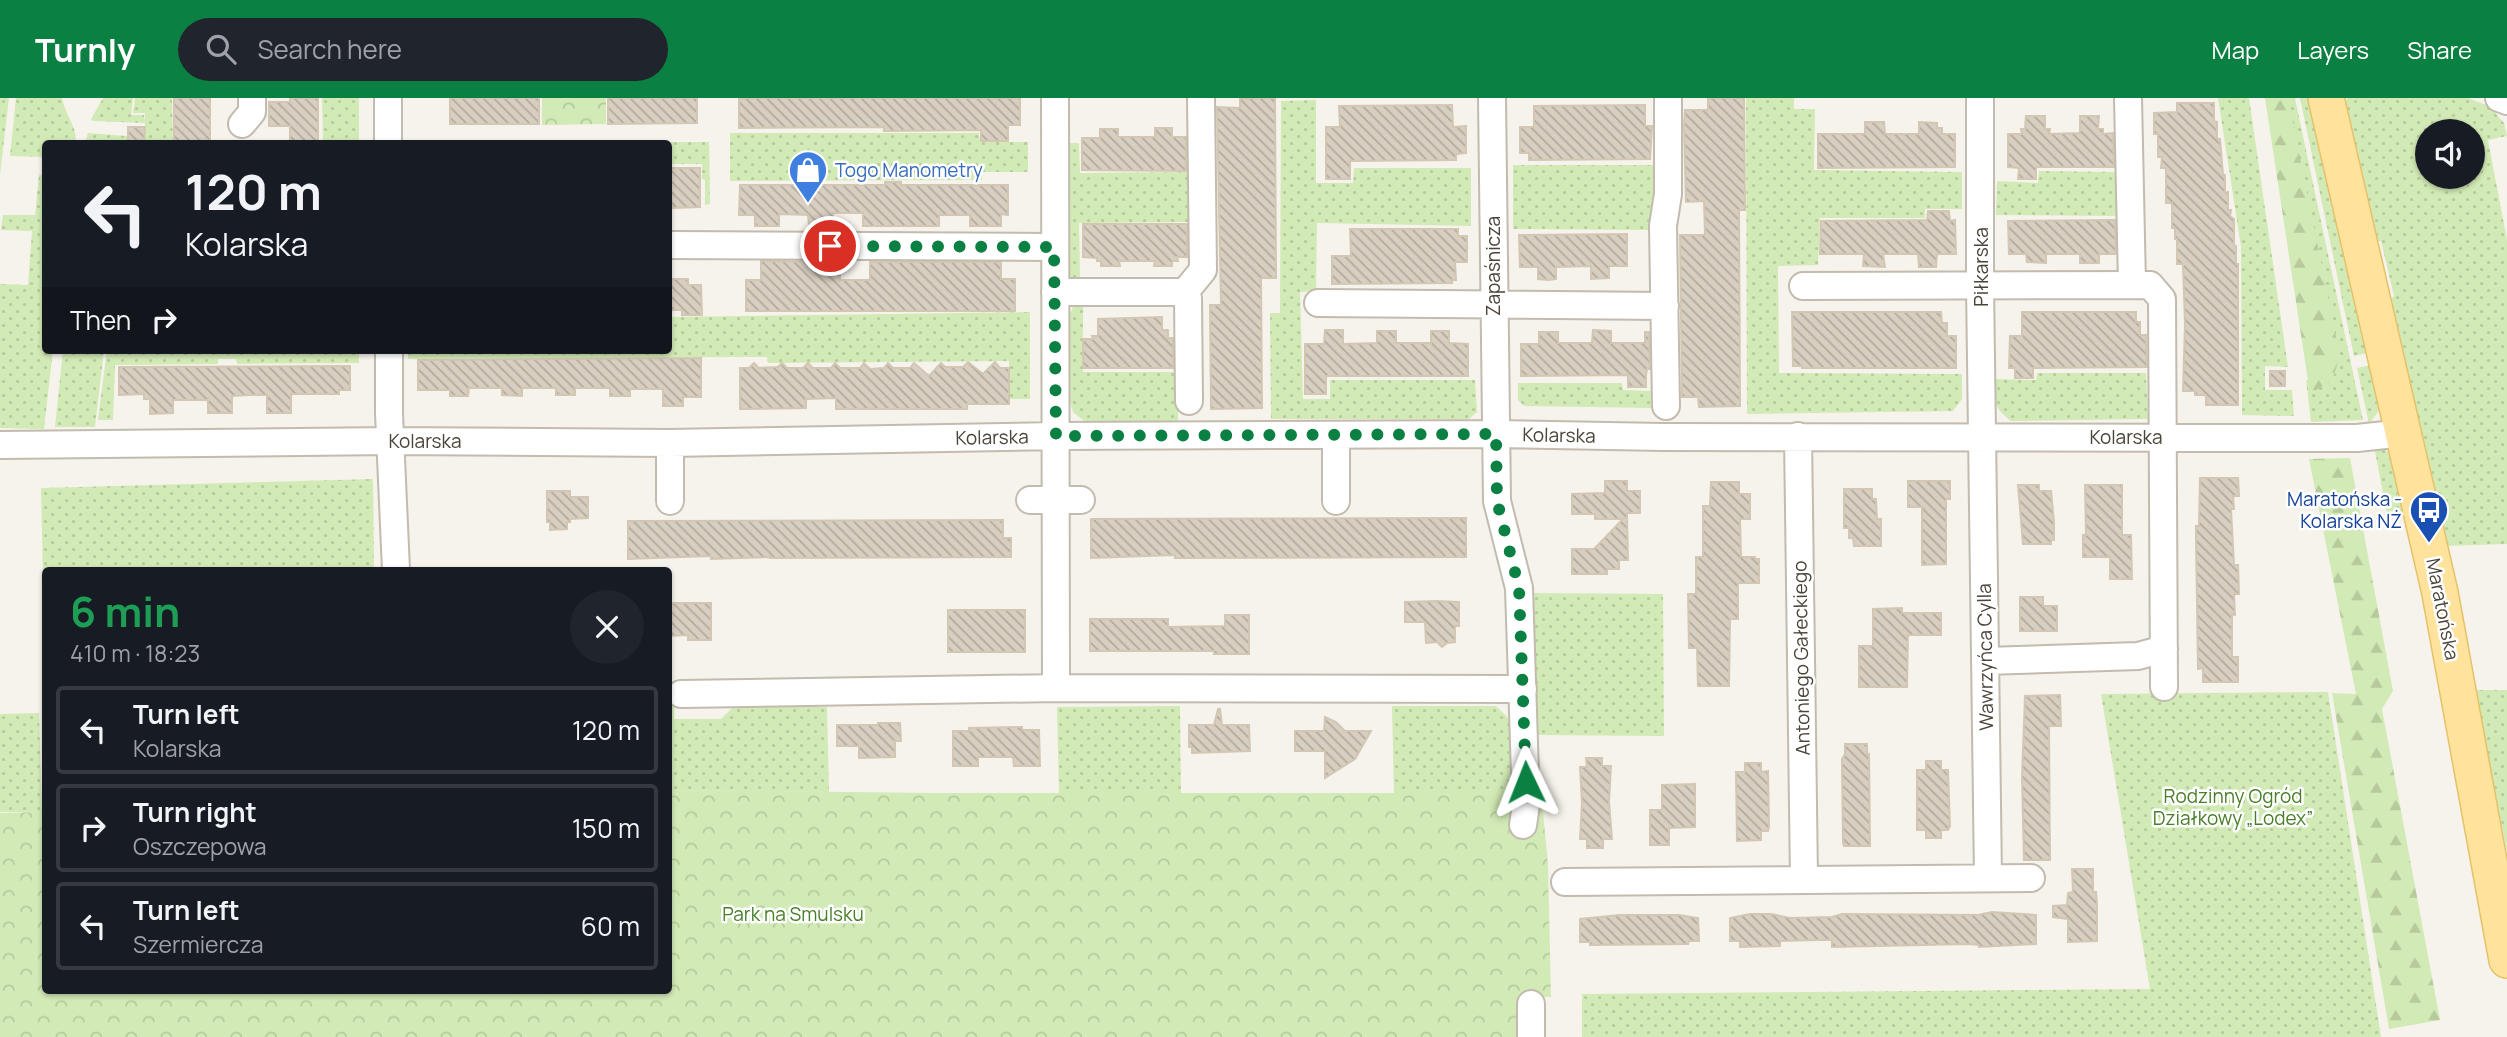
<!DOCTYPE html>
<meta charset="utf-8">
<style>
body{margin:0;font-family:Manrope,sans-serif;background:#20242c;color:#f1f3f6;height:100vh;display:flex;flex-direction:column;font-size:26px;white-space:nowrap}
*{box-sizing:border-box;margin:0}
p{font-size:23px;color:#9ea1a6}
.icon{flex:none;width:38px;height:38px;fill:none;stroke:currentColor;stroke-width:2;stroke-linecap:round;stroke-linejoin:round}
.map{position:relative;flex:1;overflow:hidden}
.panel{position:absolute;left:42px;top:469px;width:630px;height:427px;display:flex;flex-direction:column;background:#171b24;border-radius:7px;box-shadow:0 2px 5px #0004}
.panel>*{flex:none}
.hud{position:absolute;left:42px;top:42px;width:630px;height:214px;border-radius:7px;box-shadow:0 2px 5px #0004;background:#171b24;color:#f1f3f6;overflow:hidden}
.buttons{position:absolute;left:2415px;top:21px;display:grid;gap:14px}
.buttons a{display:grid;place-items:center;width:70px;height:70px;border-radius:50%;background:#171b24;box-shadow:0 2px 5px #0004;font-size:35px}
.pin{position:absolute;display:grid;place-items:center;width:60px;height:60px;color:#fff;margin:-30px;border:4px solid #fff;border-radius:50%;box-shadow:0 2px 7px #0007}
.me{position:absolute;width:77px;margin:-38px;rotate:358deg;stroke-linejoin:round;filter:drop-shadow(0 0 5px #0008)}
.turn{display:flex;align-items:center;gap:24px;height:147px;padding:0 28px;font-size:32px}
.turn .icon{width:91px;height:91px;stroke-width:2.5}
.turn b{display:block;font-size:49px;line-height:60px}
.then{display:flex;align-items:center;height:66px;padding:0 28px;background:#0003;gap:14px;font-size:26px}
.round{display:grid;place-items:center;flex:none;width:74px;height:74px;border-radius:37px;background:#20242c}
.summary{display:flex;align-items:center;justify-content:space-between;height:119px;padding:0 28px}
h1{font-size:42px;font-weight:700;line-height:52px;color:#1e9e55}
ul{padding:0;list-style:none}
li{display:flex;align-items:center;gap:21px;height:88px;margin:0 14px 10px;padding:0 14px;border:4px solid #363941;border-radius:7px}
li div{flex:1}
li b{display:block;font-size:26px}
li em{font-style:normal}
header{display:flex;align-items:center;gap:42px;box-sizing:border-box;height:98px;padding:0 35px;background:#0b8043;color:#fff}
header strong{font-size:33px}
nav{display:flex;gap:38px;margin-inline-start:auto;font-size:24px}
.search{width:490px;height:63px;background:#20242c;display:flex;align-items:center;gap:18px;box-sizing:border-box;padding:0 24px;border-radius:38px;color:#9ea1a6;font-size:26px}
.map>svg:first-child{display:block}
.grass{fill:url(#grass-dots);fill-rule:evenodd}
.forest{fill:url(#forest-firs)}
.park{fill:url(#park-crowns)}
.building{fill:url(#building-back-hatch);stroke:#d3c7b4;stroke-width:2}
.lines{fill:none;stroke-linecap:round;stroke-linejoin:round}
.minor-casing{stroke:#c2bbae;stroke-width:30}
.major-casing{stroke:#e6c16a;stroke-width:38}
.minor{stroke:#fff;stroke-width:26}
.major{stroke:#ffe39c;stroke-width:35}
.route{stroke:#0b8043;stroke-width:12;stroke-dasharray:0 21.6}
.labels{text-anchor:middle;dominant-baseline:central;stroke-width:5;stroke-linejoin:round;paint-order:stroke}
.shop-label{font-size:19px;fill:#366cbe;stroke:#fff;text-anchor:start}
.street-label{font-size:19px;fill:#4b4439;stroke:#fff}
.transit-label{font-size:19px;fill:#164399;stroke:#fff;text-anchor:end}
.park-label{font-size:19px;fill:#4a7f2a;stroke:#fff}
</style>
<header>
<strong>Turnly</strong>
<div class="search"><svg class="icon" aria-label="search" viewBox="0 0 24 24"><circle cx="10" cy="10" r="6"/><path d="M15 15l6 6"/></svg>Search here</div>
<nav><a>Map</a><a>Layers</a><a>Share</a></nav>
</header>
<div class="map">
<svg width="2507" height="939" viewBox="0 0 2507 939">
<defs>
<pattern id="grass-dots" width="8" height="8" patternUnits="userSpaceOnUse" patternTransform="scale(1.75)"><rect width="8" height="8" fill="#d2eab5"/><path d="M2 2h.1M6 6h.1" fill="none" stroke="#b6ca9c" stroke-width="1.8" stroke-linecap="round"/></pattern>
<pattern id="forest-firs" width="22" height="20" patternUnits="userSpaceOnUse" patternTransform="scale(1.75)"><rect width="22" height="20" fill="#d2eab5"/><path d="M5 1l3.5 6h-7zM16 11l3.5 6h-7z" fill="#b6ca9c"/></pattern>
<pattern id="park-crowns" width="20" height="18" patternUnits="userSpaceOnUse" patternTransform="scale(1.75)"><rect width="20" height="18" fill="#d2eab5"/><path d="M2 6a3 3 0 1 1 6 0M12 15a3 3 0 1 1 6 0" fill="none" stroke="#b6ca9c"/></pattern>
<pattern id="building-back-hatch" width="6" height="6" patternUnits="userSpaceOnUse" patternTransform="scale(1.75)"><rect width="6" height="6" fill="#d8cfc1"/><path d="M-1 5l2 2M0 0l6 6M5-1l2 2" fill="none" stroke="#b1aa9e"/></pattern>
</defs>
<rect width="100%" height="100%" fill="#f6f3ec"/>
<path class="grass" d="M0 0H9L0 77Z
M16 0H62C65 17 77 28 76 45L46 46 45 59 10 58Z
M103 0H133L131 17H144L145 25V15H133L135 0H172L173 45H145V25L93 23 91 21Z
M322 0H359V45H323Z
M1746 0H1794V11H1815L1814 72 1962 74V111H1925V120H1820L1818 167 1778 168 1779 275 1962 276V301L1953 313 1747 316Z
M2218 0H2249L2288 269 2265 268V292H2292L2294 318 2242 317 2241 149Z
M2268 0H2295L2363 322 2311 324 2306 282 2315 283Z
M2300 0H2312L2371 254 2354 258Z
M2347 0H2468L2489 8 2504 25 2507 38 2488 42 2507 142V446L2443 448 2399 261 2405 259 2391 201 2394 198 2381 143 2372 144 2343 18ZM2427 33H2473V79H2427Z
M1316 2V85H1353L1354 70H1471V128L1317 125 1316 193 1300 194 1303 301H1330V282H1475L1477 314 1469 321H1271L1270 215H1280L1281 3Z
M88 35 127 38V45H85Z
M730 35H979L980 44H1028V74H982V82L730 83Z
M709 44 710 106 705 107V82L702 81V66H669L668 46 418 45Z
M1070 45H1079L1080 75 1190 74 1189 124 1079 125 1080 182 1072 181 1069 178Z
M1513 67H1656L1651 132 1513 131Z
M2039 73 2117 74 2116 118 1996 117 1997 83 2038 85Z
M39 77 46 78V252H53L44 331 0 330V186L28 187 32 133 1 132 3 117H35Z
M1074 206H1083V274H1178V323H1084L1073 314 1070 304V216Z
M1030 214V301H1010L1009 263 768 265 767 259H732L408 261V252H668L669 219Z
M63 252H104L95 329H55Z
M107 252H359V265L237 266 236 261H218V266L115 267 113 322H98Z
M2375 266 2381 310 2369 326 2357 270Z
M2037 275H2146L2148 321 2011 323C1991 307 1996 305 1995 281L2036 282Z
M1518 285H1622L1623 292 1652 293V310L1524 308 1518 302Z
M2374 348 2384 351 2392 357 2409 417 2388 421Z
M373 381 374 472H46L45 571 41 390Z
M1532 495 1663 496 1664 638 1538 637Z
M2474 592H2507V753Z
M669 593H674V621H721L733 609H827L829 694 669 692Z
M2328 594 2381 939H1582V896L2150 891 2101 596Z
M1180 608 1181 697 1059 696 1057 609Z
M1392 608H1496L1512 624 1515 695 1394 696Z
M39 615 42 714H0V616Z"/>
<path class="forest" d="M2265 0H2288L2340 259 2332 282 2310 296Z
M2350 360 2393 593 2382 611 2440 922 2389 931 2332 595 2356 596 2309 361Z"/>
<path class="park" d="M542 0H606V26L542 27Z
M44 692 46 892H668L669 692 936 695H1515L1526 707 1542 705 1548 766 1551 899 1519 898 1520 939H0V715L42 714Z"/>
<path class="building" d="M174 0H210V44L174 45Z
M290 0H318V43L290 44V28H269V4H290Z
M450 0H539V26H450Z
M608 0H697V25L608 26Z
M739 0H1020V27H1008V43H981V32L884 33V29L739 30Z
M1240 0H1275L1276 180H1261L1262 310 1211 311 1210 207H1221L1217 9 1240 10Z
M1708 0H1744L1745 112H1739L1740 308 1699 309 1698 299H1682L1680 137H1705L1704 103 1686 104 1684 28 1685 12H1708Z
M2177 5H2214V23L2217 24V41H2220L2223 77H2225V95L2228 94V112H2231L2230 118 2234 121V147L2236 148V166H2238V307H2206V297H2195V293H2183L2185 226 2183 166H2177V141H2175V130H2172V105H2166V70H2161L2162 59H2158V36H2154V15L2177 14Z
M1452 7 1453 29 1466 28V55L1456 56V62L1350 63V81H1326V29H1340L1339 8Z
M1645 7V28H1652L1650 61 1529 62V55H1520V29H1534V8Z
M2026 18H2045V31H2050L2049 36 2080 35V18H2099L2098 31H2103V36L2113 35 2114 69H2036V81H2018L2019 70 2008 69V36H2022L2021 31H2025Z
M1865 24H1884L1885 36H1919V24L1937 25V30H1942V36H1955V69L1818 70V36H1865Z
M128 29H145L144 46H128Z
M1155 30H1172V39H1186V73L1082 72V40H1100V31H1118V39H1155Z
M672 70H700V109L673 110 672 107H668V72H672Z
M885 84H901V87H1008V117L1001 116V128H970V117H939V128H863V115H833V128H809L808 117 779 116V128H755V117H739L740 87H885Z
M1928 113H1949L1950 123 1955 122 1956 156H1937L1936 169H1919L1918 156H1883L1885 169 1863 168 1864 156H1820L1821 123 1927 122Z
M2115 122 2116 156H2099V165H2080V156H2046V165L2027 164 2026 156H2009L2008 123Z
M1083 126H1187V159H1177L1178 163H1172V168H1154L1155 163H1119L1120 168H1101V163H1097V160L1083 159Z
M1350 131H1458V138H1467V164H1455L1456 182H1452V185L1332 186V158H1351Z
M1627 136V168H1609V180L1591 181V168L1556 169V181L1549 182 1538 181V169H1520L1519 137Z
M761 163 840 164V182H870V164H1001V181H1015V213H746V182H761Z
M668 181H688V187H701L702 217H682V212H668Z
M1792 214H1941L1942 225H1947V238H1956V270H1802V268H1793Z
M2022 214H2136V224H2140V237H2146L2147 269 2033 270V280H2015V270H2009L2010 238H2022Z
M1162 219V232H1168V240H1173V270H1083V241H1093L1092 238H1098V221Z
M1325 232H1343V246L1377 245V233H1396V245H1431V233H1449V245L1468 246V278H1326V296H1305V246H1324Z
M1593 232 1611 233V245H1645V234H1649L1650 271H1647L1646 277V289H1628V277L1521 278V246H1539V234H1558V245H1592Z
M701 260V299H683V308H663V291H630V298H610V290H575V297H556V290H522V298L502 297V290H469L468 298H450V292H418V262Z
M968 264 983 276 995 264 1000 270H1009V306H967V311H836V300L806 301V310L740 311V270H749L754 265 759 270 778 269 782 265 787 270H803L808 265 813 270H831L835 265 840 270H860L864 265 870 271 884 270 888 265 893 270H910L914 265 929 278 941 265 945 269H963Z
M350 268V292H339V296H291V315H267V297H249L232 298V315H208V302H173V315L150 316V301H144V296L119 297V269Z
M2270 273H2285V288H2270Z
M2200 380H2238L2239 398H2233L2234 411H2231L2234 467H2238L2239 496H2234L2235 517 2232 516V559H2238V584H2203V570L2198 571 2196 441V428H2199Z
M1605 383H1627V393H1640V415H1627L1628 462H1619V471H1607V476H1572V451H1594L1623 421H1595V416H1572V396L1605 395Z
M1908 383H1950V401H1946V466L1922 467V409H1908Z
M1711 384H1739V396H1750V421H1740L1741 459H1755V461H1759V485H1738V521H1730L1729 588H1698L1697 550H1689L1688 496H1696V459H1703V408H1710Z
M2018 387H2039V393H2051L2054 424V442H2051V446H2023Z
M2085 387H2122V437H2131L2132 481H2110V459H2083V437H2086Z
M1844 391H1872V401H1876L1877 421H1881V448H1854L1853 440H1849V430H1844Z
M547 393H570V399H588V420L570 421V424H567V431L550 432V424H547Z
M1466 420V459L1175 460V457L1091 460V421Z
M1003 422V440H1011V459L770 460V459L711 461V458L628 461V423Z
M2020 499H2043V508H2057V533H2020Z
M1436 503 1459 504V528H1455V544L1447 545 1442 549 1437 544 1426 545 1425 524H1405V504Z
M670 505H711V542H688V537L668 538Z
M1902 510V515H1941V537H1908L1907 589H1859V548H1873V511Z
M948 512H1025V554H948Z
M1225 517H1249V556H1214V553H1090V521H1168V529L1225 528Z
M2060 597 2061 628H2049L2050 762H2024L2022 680 2025 598Z
M1218 611H1220L1222 627H1249L1250 653 1192 655V649H1189V627H1214Z
M1325 619 1336 624 1345 633H1371L1355 661 1325 680V653H1295V633H1324Z
M878 625H900L901 643H895V659L859 660V648H837V627H878Z
M1022 629V632H1039L1040 668H1014L1013 659H978V668H953V633H969V630Z
M1845 646H1867V657L1869 656 1870 748H1844L1843 745 1842 661 1845 656Z
M1586 660H1602V668H1611L1609 704 1612 741H1603V750H1587V741H1580L1582 705 1580 669H1587Z
M1926 663H1941V672H1948L1950 728 1948 732H1941V740H1926V732H1917V672H1926Z
M1745 665H1761V674L1768 673 1769 729 1768 733H1761V742L1737 743 1736 674H1745Z
M1695 686V729L1669 730V747H1650V712H1662V687Z
M2072 771H2093V794H2096L2097 805V843L2068 844V821L2053 819V808L2067 807 2068 795 2073 794Z
M1992 814 2036 817V846L1979 849V847L1969 846 1832 849V842H1816L1780 843V848L1740 849V843H1730V820L1750 816H1771L1790 820 1832 819 1842 816 1978 817Z
M1620 817H1679L1698 820 1699 843H1689L1688 846 1590 847V844H1580V821Z"/>
<g class="lines">
<g class="minor-casing">
<path id="minor" d="M388 0V46
M1055 0 1056 590 1523 591
M1492 0 1497 403 1519 490 1526 707 1523 727
M1980 0V187L1988 780
M2128 0 2132 187
M2499 0 2507 3
M242 26 252 14V0
M668 147 1054 149
M1803 188 2150 187 2162 201 2164 589
M1055 194H1185L1188 200 1189 303
M1185 194 1203 172 1201 0
M1318 205 1665 208
M389 252V315L396 472
M1666 308 1663 128 1668 96V0
M1798 338 1804 781
M0 347 391 343 670 345 1056 338 1496 336 1663 339 2357 340 2404 335
M1030 402H1081
M670 403V345
M1336 403V337
M1985 563 2138 558 2164 551
M681 596 1056 590
M1565 784 2031 780
M1531 906V939"/>
</g>
<g class="major-casing">
<path id="major" d="M2326 0 2440 495 2507 862"/>
</g>
<use href="#minor" class="minor"/>
<use href="#major" class="major"/>
</g>
<g class="lines">
<path class="route" d="M830 148 1054 149 1056 338 1496 336 1497 403 1519 490 1526 684"/>
</g>
<defs>
<g id="shop-pin" transform="scale(2.0125)"><path d="M0 17L-7.5 6A9.5 9.5 0 1 1 7.5 6Z" fill="#3f7fe0" stroke="#fff"/><path d="M-5-2.5h2.3a2.7 3.5 0 0 1 5.4 0H5L5.5 6h-11ZM-1.5-2.5h3a1.5 2.3 0 0 0-3 0Z" fill="#fff"/></g>
<g id="bus-pin" transform="scale(2.0125)"><path d="M0 17L-7.5 6A9.5 9.5 0 1 1 7.5 6Z" fill="#1a4fb4" stroke="#fff"/><path d="M-5-6H5V4H4V6H2V4H-2V6H-4V4H-5ZM-3.5-4V0h7V-4ZM-3.5 1.2v1.5H-2V1.2ZM2 1.2v1.5H3.5V1.2Z" fill="#fff"/></g>
</defs>
<g fill-rule="evenodd">
<use href="#shop-pin" x="808" y="72"/>
<use href="#bus-pin" x="2429" y="412"/>
</g>
<g class="labels">
<g class="shop-label">
<text x="835" y="72">Togo Manometry</text>
</g>
<g class="street-label">
<text transform="translate(1493 168) rotate(-90)">Zapaśnicza</text>
<text transform="translate(1981 169) rotate(-90)">Piłkarska</text>
<text transform="translate(1559 337) rotate(1)">Kolarska</text>
<text transform="translate(992 339) rotate(-1)">Kolarska</text>
<text x="2126" y="339">Kolarska</text>
<text x="425" y="343">Kolarska</text>
<text transform="translate(2443 511) rotate(79)">Maratońska</text>
<text transform="translate(1985 559) rotate(-91)">Wawrzyńca Cylla</text>
<text transform="translate(1801 560) rotate(-91)">Antoniego Gałeckiego</text>
</g>
<g class="transit-label">
<text x="2402" y="401">Maratońska -<tspan x="2402" dy="22">Kolarska NŻ</tspan></text>
</g>
<g class="park-label">
<text x="2233" y="698">Rodzinny Ogród<tspan x="2233" dy="22">Działkowy „Lodex”</tspan></text>
<text x="793" y="816">Park na Smulsku</text>
</g>
</g>
</svg>
<div class="buttons">
<a><svg class="icon" aria-label="sound" viewBox="0 0 24 24"><path d="M4 9h4l5-4v14l-5-4H4zM17 9q2 3 0 6"/></svg></a>
</div>
<div class="pin" style="left:830px;top:148px;background:#d93025"><svg class="icon" aria-label="arrive" viewBox="0 0 24 24"><path d="M6 21V4h12l-3 4 3 4H6"/></svg></div>
<svg class="me" style="left:1526px;top:684px" viewBox="-20 -20 40 40"><path d="M0-17L14 15 0 8-14 15z" fill="#0b8043" stroke="#fff" stroke-width="4"/></svg>
<div class="hud">
<div class="turn"><svg class="icon" aria-label="left" viewBox="0 0 24 24"><path d="M17 20v-9H6M10 6l-5 5 5 5"/></svg><div><b>120 m</b>Kolarska</div></div>
<div class="then">Then<svg class="icon" aria-label="right" viewBox="0 0 24 24"><path d="M7 20v-9h11M14 6l5 5-5 5"/></svg></div>
</div>
<section class="panel">
<div class="summary"><div><h1>6 min</h1><p>410 m · 18:23</p></div><a class="round"><svg class="icon" aria-label="close" viewBox="0 0 24 24"><path d="M6 6l12 12M18 6L6 18"/></svg></a></div>
<ul>
<li><svg class="icon" aria-label="left" viewBox="0 0 24 24"><path d="M17 20v-9H6M10 6l-5 5 5 5"/></svg><div><b>Turn left</b><p>Kolarska</p></div><em>120 m</em></li>
<li><svg class="icon" aria-label="right" viewBox="0 0 24 24"><path d="M7 20v-9h11M14 6l5 5-5 5"/></svg><div><b>Turn right</b><p>Oszczepowa</p></div><em>150 m</em></li>
<li><svg class="icon" aria-label="left" viewBox="0 0 24 24"><path d="M17 20v-9H6M10 6l-5 5 5 5"/></svg><div><b>Turn left</b><p>Szermiercza</p></div><em>60 m</em></li>
</ul>
</section>
</div>
